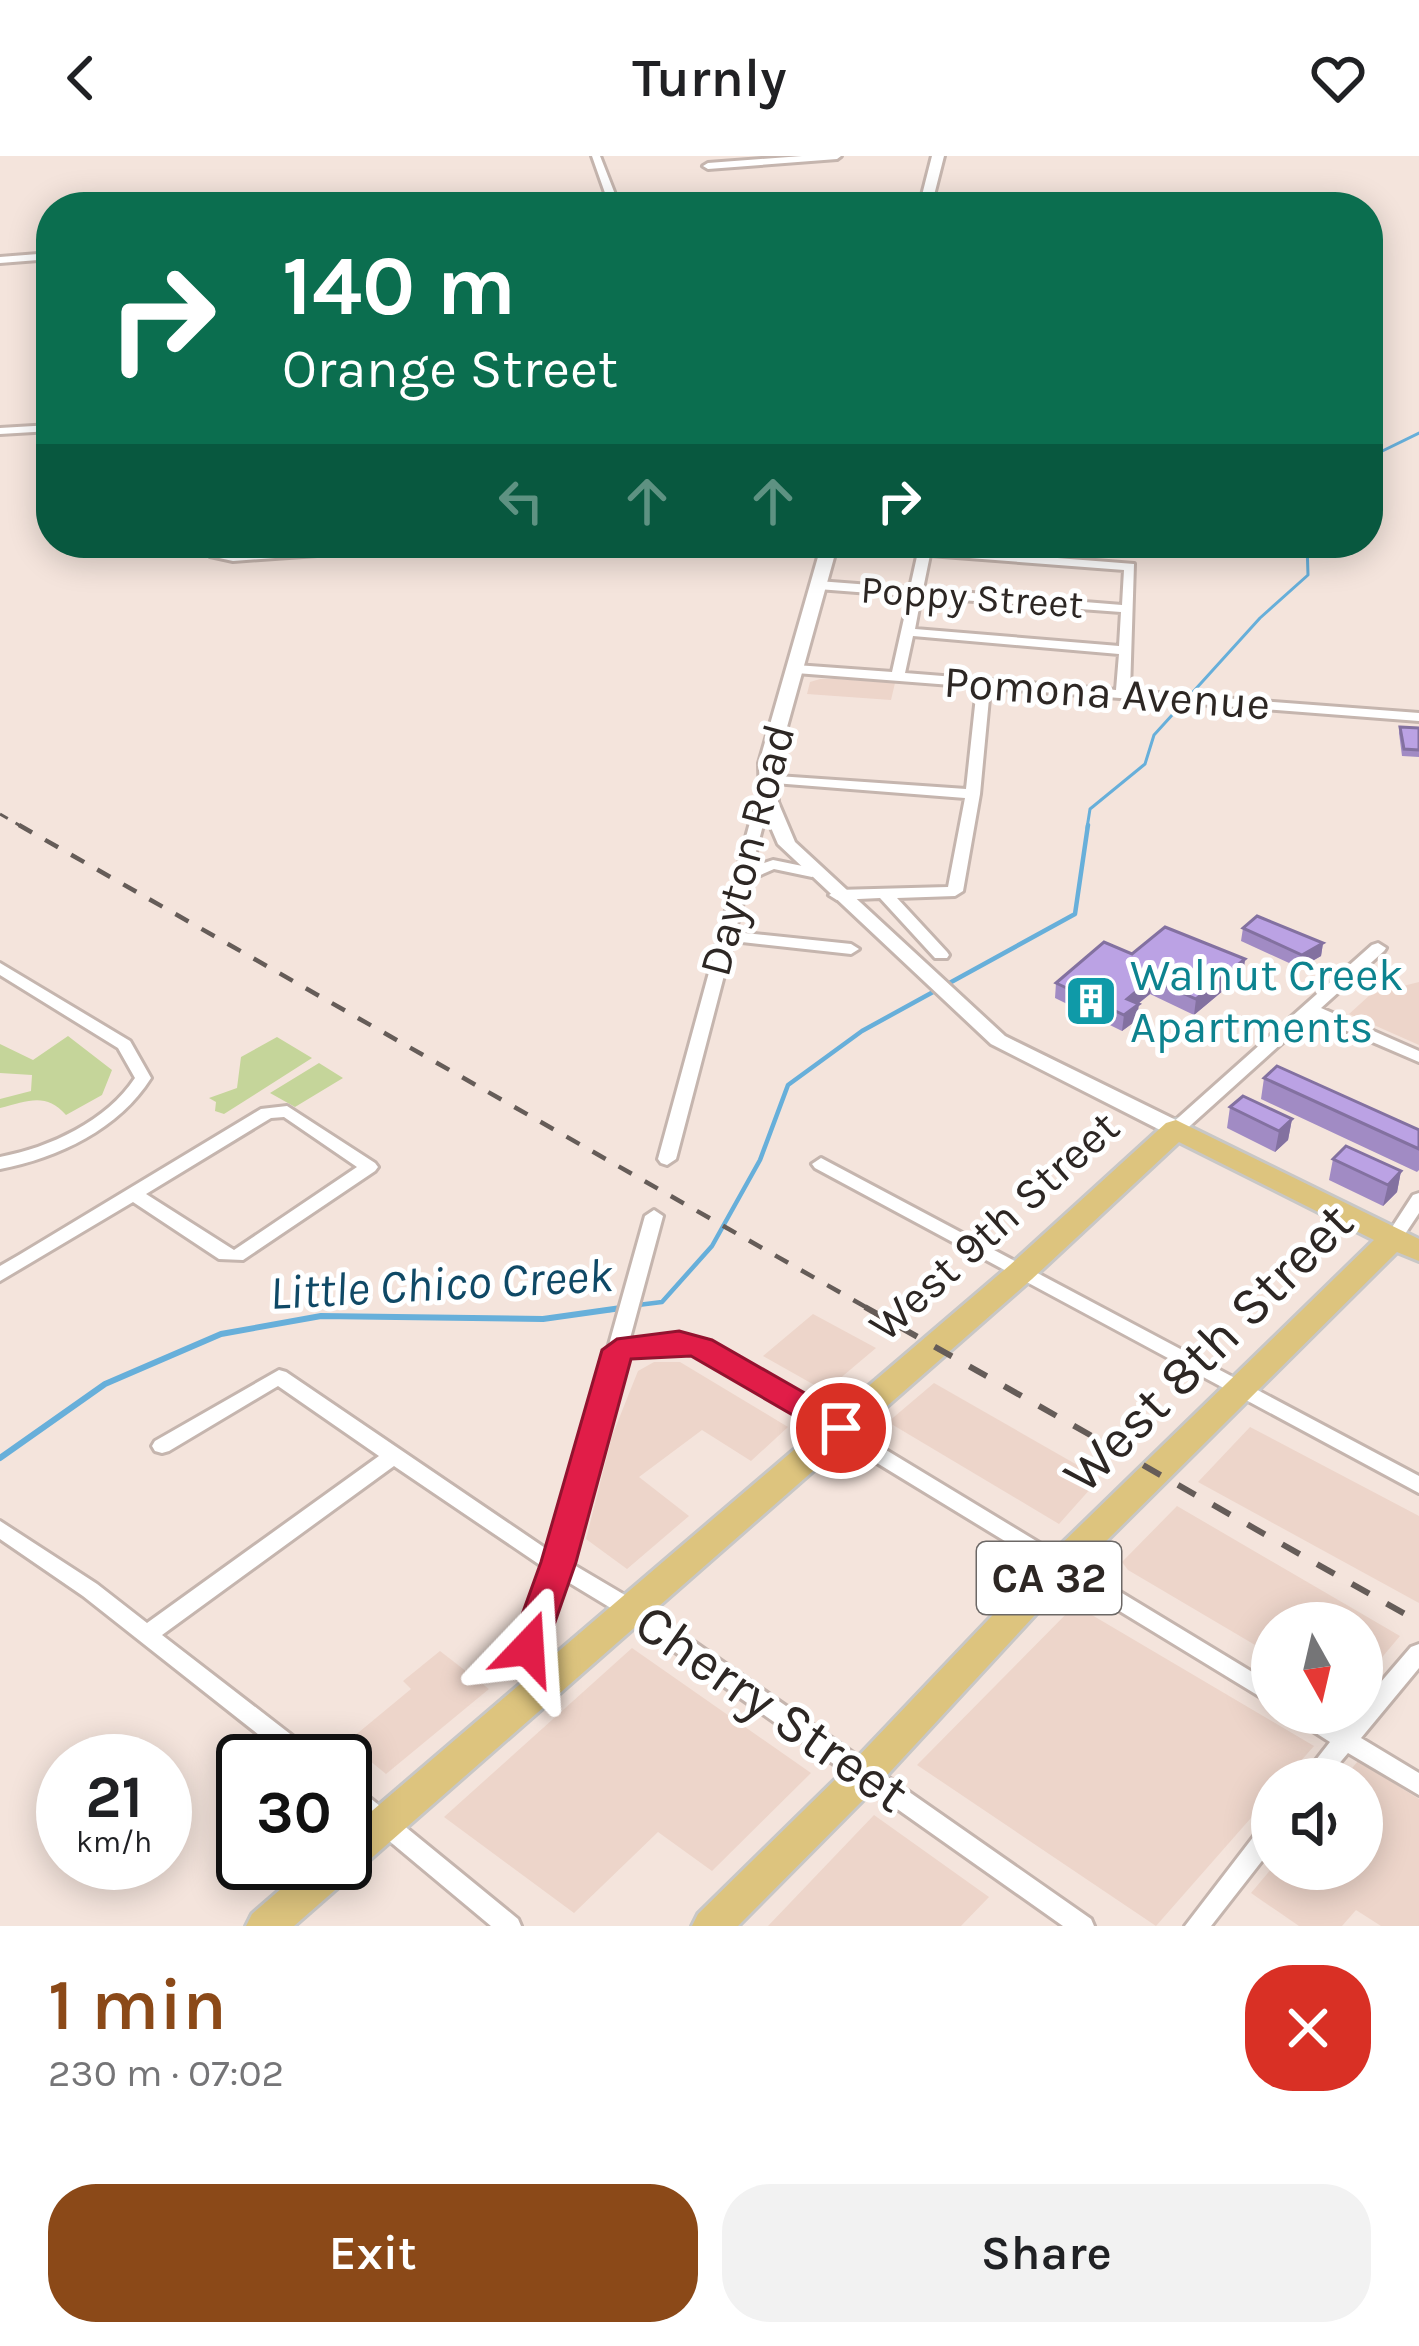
<!DOCTYPE html>
<meta charset="utf-8">
<style>
body{margin:0;font-family:Karla,sans-serif;background:#f2f2f2;color:#202124;height:100vh;display:flex;flex-direction:column;font-size:45px;white-space:nowrap}
*{box-sizing:border-box;margin:0}
p{font-size:39px;color:#757577}
.icon{flex:none;width:66px;height:66px;fill:none;stroke:currentColor;stroke-width:2;stroke-linecap:round;stroke-linejoin:round}
.map{position:relative;height:1770px;overflow:hidden}
.side{display:flex;flex-direction:column;background:#fff;flex:1}
.side>*{flex:none}
.banner{position:absolute;left:36px;top:36px;width:1347px;height:366px;border-radius:48px;box-shadow:0 6px 30px #0003;background:#0b6e4f;color:#fff;overflow:hidden}
.needle{width:78px;rotate:172deg}
.buttons{position:absolute;left:1251px;top:1446px;display:grid;gap:24px}
.buttons a{display:grid;place-items:center;width:132px;height:132px;border-radius:50%;background:#fff;box-shadow:0 6px 30px #0003;font-size:60px}
.speed{position:absolute;left:36px;top:1578px;display:flex;gap:24px;font-size:60px;font-weight:700;text-align:center}
.speed>*{display:grid;place-content:center;width:156px;height:156px;border-radius:50%;background:#fff;box-shadow:0 6px 30px #0003;line-height:1}
.speed small{font-size:30px;font-weight:400}
.speed .limit{border:6px solid #111;border-radius:18px;background:#fff;color:#111}
.pin{position:absolute;display:grid;place-items:center;width:102px;height:102px;color:#fff;margin:-51px;border:6px solid #fff;border-radius:50%;box-shadow:0 3px 12px #0007}
.me{position:absolute;width:132px;margin:-66px;rotate:20deg;stroke-linejoin:round;filter:drop-shadow(0 0 9px #0008)}
.turn{display:flex;align-items:center;gap:42px;height:252px;padding:0 48px;font-size:54px}
.turn .icon{width:156px;height:156px;stroke-width:2.5}
.turn b{display:block;font-size:84px;line-height:102px}
.lanes{display:flex;align-items:center;height:114px;padding:0 48px;background:#0003;justify-content:center;gap:60px;direction:ltr}
.lanes .off{opacity:.35}
.round{display:grid;place-items:center;flex:none;width:126px;height:126px;border-radius:48px;background:#f2f2f2}
.head{display:flex;align-items:center;justify-content:space-between;height:204px;padding:0 48px}
h1{font-size:72px;font-weight:600;line-height:90px;color:#8b4918}
.primary-button{display:flex;gap:24px;margin-top:auto;padding:24px 48px}
.primary-button a{flex:1;height:138px;border-radius:48px;background:#8b4918;color:#fff;font-size:48px;font-weight:600;line-height:138px;text-align:center}
.primary-button a+a{background:#f2f2f2;color:#202124}
header{display:flex;justify-content:space-between;align-items:center;height:156px;padding:0 48px;background:#fff;font-size:54px;font-weight:600}
.map>svg:first-child{display:block}
.built{fill:#edd5ca}
.green{fill:#c5d59a}
.lines{fill:none;stroke-linecap:round;stroke-linejoin:round}
.stream-far2{stroke:#67afda;stroke-width:3}
.stream-far1{stroke:#67afda;stroke-width:4.5}
.stream{stroke:#67afda;stroke-width:6}
.minor-casing{stroke:#c5b5ae;stroke-width:6}
.tertiary-casing{stroke:#c5b5ae;stroke-width:6}
.primary-casing{stroke:#c8c7c6;stroke-width:6}
.minor{fill:#fff;fill-rule:evenodd}
.tertiary{fill:#fff;fill-rule:evenodd}
.primary{fill:#ddc47e;fill-rule:evenodd}
.rail-far2{stroke:#655c58;stroke-width:3;stroke-dasharray:9 9;stroke-linecap:butt}
.rail-far1{stroke:#655c58;stroke-width:4.5;stroke-dasharray:15 15;stroke-linecap:butt}
.rail{stroke:#655c58;stroke-width:6;stroke-dasharray:20 20;stroke-linecap:butt}
.wall{fill:#a18bc4}
.shaded-wall{fill:#8371a0}
.building{fill:#bba2e4;stroke:#8371a0;stroke-width:3}
.route{fill:#e11d48;stroke:#92132f;stroke-width:3}
.labels{text-anchor:middle;dominant-baseline:central;stroke-width:10;stroke-linejoin:round;paint-order:stroke}
.far-street-label{font-size:39px;fill:#2d2724;stroke:#fff}
.shield{fill:#fff;stroke:#6c6866;stroke-width:3}
.shield-label{font-size:42px;font-weight:bold;fill:#2d2724}
.street-label{font-size:45px;fill:#2d2724;stroke:#fff}
.culture-label{font-size:45px;fill:#0d838f;stroke:#fff;text-anchor:start}
.water-label{font-size:48px;font-style:italic;fill:#0f4966;stroke:#fff}
.near-street-label{font-size:54px;fill:#2d2724;stroke:#fff}
</style>
<header><svg class="icon" aria-label="back" viewBox="0 0 24 24"><path d="M15 5l-7 7 7 7"/></svg>Turnly<svg class="icon" aria-label="heart" viewBox="0 0 24 24"><path d="M12 20l-8-8c-3-5 5-10 8-4 3-6 11-1 8 4z"/></svg></header>
<div class="map">
<svg width="1419" height="1770" viewBox="0 0 1419 1770">
<rect width="100%" height="100%" fill="#f4e4dc"/>
<path class="built" d="M820 523H837L895 527 891 544 807 538 810 526Z
M1419 826V889L1349 858 1371 838Z
M813 1158 876 1192 825 1235 763 1200Z
M654 1206H680L788 1271 751 1305 702 1274 639 1321 689 1360 627 1413 586 1383 612 1280 638 1215Z
M934 1227 1100 1322 1059 1368 888 1266Z
M1250 1271 1419 1360V1447L1198 1326Z
M1177 1350 1400 1480 1362 1525V1467H1272V1499L1128 1414 1122 1406Z
M1075 1449 1314 1590 1285 1623H1272V1638L1156 1770 917 1609Z
M632 1492 811 1617 712 1715 658 1676 574 1757 444 1661Z
M440 1495 489 1533 386 1618 347 1586 411 1533 403 1525Z
M1358 1605 1419 1643V1770H1381L1356 1754 1342 1770H1299L1251 1737 1272 1712 1362 1713V1623H1343Z
M874 1659 989 1741 961 1770H768Z"/>
<path class="green" d="M68 880 112 914 102 939 66 959C46 936 28 945 0 952V943L31 935 32 919 0 917V888L33 904Z
M277 881 312 902 224 958 215 955 216 946 209 942 237 932 241 901Z
M319 907 343 922 295 951 270 937Z"/>
<g class="lines">
<path class="stream-far2" d="M1368 302 1419 277
M1087 672 1090 653 1145 608 1154 579 1260 462 1308 419 1307 387"/>
<path class="stream-far1" d="M638 1149 662 1146 712 1090 760 1004 788 929 862 875 1075 758 1088 669
M609 1154 621 1152"/>
<path class="stream" d="M0 1302 105 1228 221 1178 321 1160 543 1163 621 1152"/>
<g class="minor-casing">
<path id="minor" d="M592 0H600L620 51H610Z
M802 0H841L837 3 708 13 703 10 708 7Z
M51 97V103L0 107V101Z
M51 269V275L0 278V272Z
M201 387H213L218 394 233 397 378 387H436L430 391 233 405 210 400Z
M920 387H932L931 392 1134 408 1130 535 1419 557V565L990 532 980 638 963 735 955 740 897 742 947 796 949 799 947 802H935L880 742 837 744 829 739 837 734 948 731 965 642 774 627 752 711 773 704 817 713 820 716 812 721 774 713 749 724 735 776 851 788 859 793 851 798 733 785 676 1003 667 1009 661 1007 658 1003 763 619 966 633 977 531 796 517 789 513 796 509 892 516 909 440 818 433 812 429 818 425 910 432ZM930 399 1124 414 1122 449 923 433ZM921 441 1121 456 1119 490 915 473ZM913 480 1119 498 1116 534 905 517Z
M1378 787 1386 792 1384 795 1321 852 1419 895V906L1312 860 1182 977H1170L1167 973 1170 969 1372 789Z
M0 807 130 885 151 922C119 973 58 1002 0 1013V1001C49 992 107 965 135 922L118 892 0 819Z
M287 950 375 1007 378 1011 375 1015 243 1104 219 1103 133 1046 0 1125V1110L19 1099 261 953ZM284 961 357 1011 234 1094 146 1038 271 962Z
M821 1002 1419 1320V1337L815 1012 812 1008Z
M1419 1037V1057L1399 1087H1387L1384 1083 1387 1079 1413 1039Z
M654 1054 663 1060 629 1186 679 1179 708 1186 1272 1528V1548L695 1196 679 1193 625 1200 569 1406 640 1448 1091 1763 1094 1770H1063L624 1460 563 1423 539 1491 561 1527 558 1533 550 1536 542 1533 517 1492 546 1413 394 1310 162 1479 316 1598 319 1605H292L83 1440 0 1383V1365L97 1428 147 1467 379 1300 278 1230 169 1295 162 1297 155 1295 152 1290 155 1285 279 1214 286 1216 551 1396 645 1060Z
M1419 1488V1512L1361 1582 1419 1617V1639L1348 1597 1326 1623H1301L1330 1586 1294 1563 1291 1557H1320L1343 1571 1355 1557H1362V1548L1411 1491Z
M345 1625 353 1628 518 1763 521 1770H491L345 1648Z
M1272 1664V1692L1211 1770H1185L1264 1667Z"/>
</g>
<g class="tertiary-casing">
<path id="tertiary" d="M932 0H944L931 51H919Z
M822 387H838L777 607 778 646 795 686 1005 880 1184 968 1187 973 1184 978H1168L991 888 778 688 760 646 759 607Z"/>
</g>
<g class="primary-casing">
<path id="primary" d="M1176 964 1419 1083V1105L1397 1096 1072 1419 878 1629 738 1770H692L698 1758 852 1607 1048 1401 1374 1084 1179 986 1032 1123 294 1770H246L252 1758 311 1707H345V1678L1010 1109 1166 967Z"/>
</g>
<use href="#minor" class="minor"/>
<use href="#tertiary" class="tertiary"/>
<use href="#primary" class="primary"/>
<path class="rail-far2" d="M0 658 24 672"/>
<path class="rail-far1" d="M19 669 871 1154"/>
<path class="rail" d="M865 1151 1419 1466"/>
</g>
<path class="wall" d="M1400 571 1419 572V601L1402 600 1399 577Z
M1243 772 1323 787 1321 800 1300 812 1241 785Z
M1132 798 1245 803 1243 818 1194 859 1150 838 1138 848 1137 864 1122 875 1055 842 1056 827Z
M1264 922 1419 974V1014L1417 1016 1261 943Z
M1230 951 1292 963 1288 984 1275 996 1227 972Z
M1333 1003 1401 1015 1397 1036 1383 1050 1329 1024Z"/>
<path class="shaded-wall" d="M1323 787 1321 800 1300 812 1302 799Z
M1245 803 1243 818 1194 859 1196 843Z
M1151 823 1150 838 1125 858 1127 843Z
M1139 848 1137 864 1122 875 1124 859Z
M1292 963 1288 984 1275 996 1279 975Z
M1401 1015 1397 1036 1383 1050 1388 1029Z"/>
<path class="building" d="M1400 571 1419 572V594L1404 593Z
M1257 760 1323 787 1302 799 1243 772Z
M1165 771 1245 803 1196 843 1151 823 1127 843 1139 848 1124 859 1056 827 1104 786 1132 798Z
M1277 910 1419 974V993L1264 922Z
M1243 940 1292 963 1279 975 1230 951Z
M1346 990 1401 1015 1388 1029 1333 1003Z"/>
<path class="route" d="M679 1175 712 1184 852 1264 857 1272 852 1280H829L691 1200 631 1203 576 1406 546 1492 541 1502H515L510 1492 541 1406 602 1194 617 1183Z"/>
<defs>
<g id="building-square" transform="scale(2.7)"><rect x="-9" y="-9" width="18" height="18" rx="4" fill="#0f9aa8" stroke="#fff"/><path d="M-4-6H4V6H1V3H-1V6H-4ZM-2.5-4.3h1.7v1.8h-1.7ZM.8-4.3h1.7v1.8H.8ZM-2.5-1h1.7V.8h-1.7ZM.8-1h1.7V.8H.8Z" fill="#fff"/></g>
</defs>
<g fill-rule="evenodd">
<use href="#building-square" x="1091" y="845"/>
</g>
<g class="labels">
<g class="far-street-label">
<text transform="translate(972 441) rotate(4)">Poppy Street</text>
</g>
<rect class="shield" x="977" y="1386" width="144" height="72" rx="9"/>
<g class="shield-label">
<text x="1049" y="1422">CA 32</text>
</g>
<g class="street-label">
<text transform="translate(1107 537) rotate(4)">Pomona Avenue</text>
<text transform="translate(747 694) rotate(-75)">Dayton Road</text>
<text transform="translate(994 1070) rotate(-42)">West 9th Street</text>
</g>
<g class="culture-label">
<text x="1130" y="819">Walnut Creek<tspan x="1130" dy="52">Apartments</tspan></text>
</g>
<g class="water-label">
<text transform="translate(441 1128) rotate(-3)">Little Chico Creek</text>
</g>
<g class="near-street-label">
<text transform="translate(1208 1192) rotate(-45)">West 8th Street</text>
<text transform="translate(772 1552) rotate(35)">Cherry Street</text>
</g>
</g>
</svg>
<div class="buttons">
<a><svg class="needle" viewBox="-14 -14 28 28"><path d="M0-13l5 13h-10z" fill="#e53935"/><path d="M0 13l5-13h-10z" fill="#757577"/></svg></a>
<a><svg class="icon" aria-label="sound" viewBox="0 0 24 24"><path d="M4 9h4l5-4v14l-5-4H4zM17 9q2 3 0 6"/></svg></a>
</div>
<div class="speed"><div>21<small>km/h</small></div><div class="limit">30</div></div>
<div class="pin" style="left:841px;top:1272px;background:#d93025"><svg class="icon" aria-label="arrive" viewBox="0 0 24 24"><path d="M6 21V4h12l-3 4 3 4H6"/></svg></div>
<svg class="me" style="left:528px;top:1492px" viewBox="-20 -20 40 40"><path d="M0-17L14 15 0 8-14 15z" fill="#e11d48" stroke="#fff" stroke-width="4"/></svg>
<div class="banner">
<div class="turn"><svg class="icon" aria-label="right" viewBox="0 0 24 24"><path d="M7 20v-9h11M14 6l5 5-5 5"/></svg><div><b>140 m</b>Orange Street</div></div>
<div class="lanes"><svg class="icon off" aria-label="left" viewBox="0 0 24 24"><path d="M17 20v-9H6M10 6l-5 5 5 5"/></svg><svg class="icon off" aria-label="ahead" viewBox="0 0 24 24"><path d="M12 20V5M6 11l6-6 6 6"/></svg><svg class="icon off" aria-label="ahead" viewBox="0 0 24 24"><path d="M12 20V5M6 11l6-6 6 6"/></svg><svg class="icon" aria-label="right" viewBox="0 0 24 24"><path d="M7 20v-9h11M14 6l5 5-5 5"/></svg></div>
</div>
</div>
<section class="side">
<div class="head"><div><h1>1 min</h1><p>230 m · 07:02</p></div><a class="round" style="background:#d93025;color:#fff"><svg class="icon" aria-label="close" viewBox="0 0 24 24"><path d="M6 6l12 12M18 6L6 18"/></svg></a></div>
<div class="primary-button"><a>Exit</a><a>Share</a></div>
</section>
